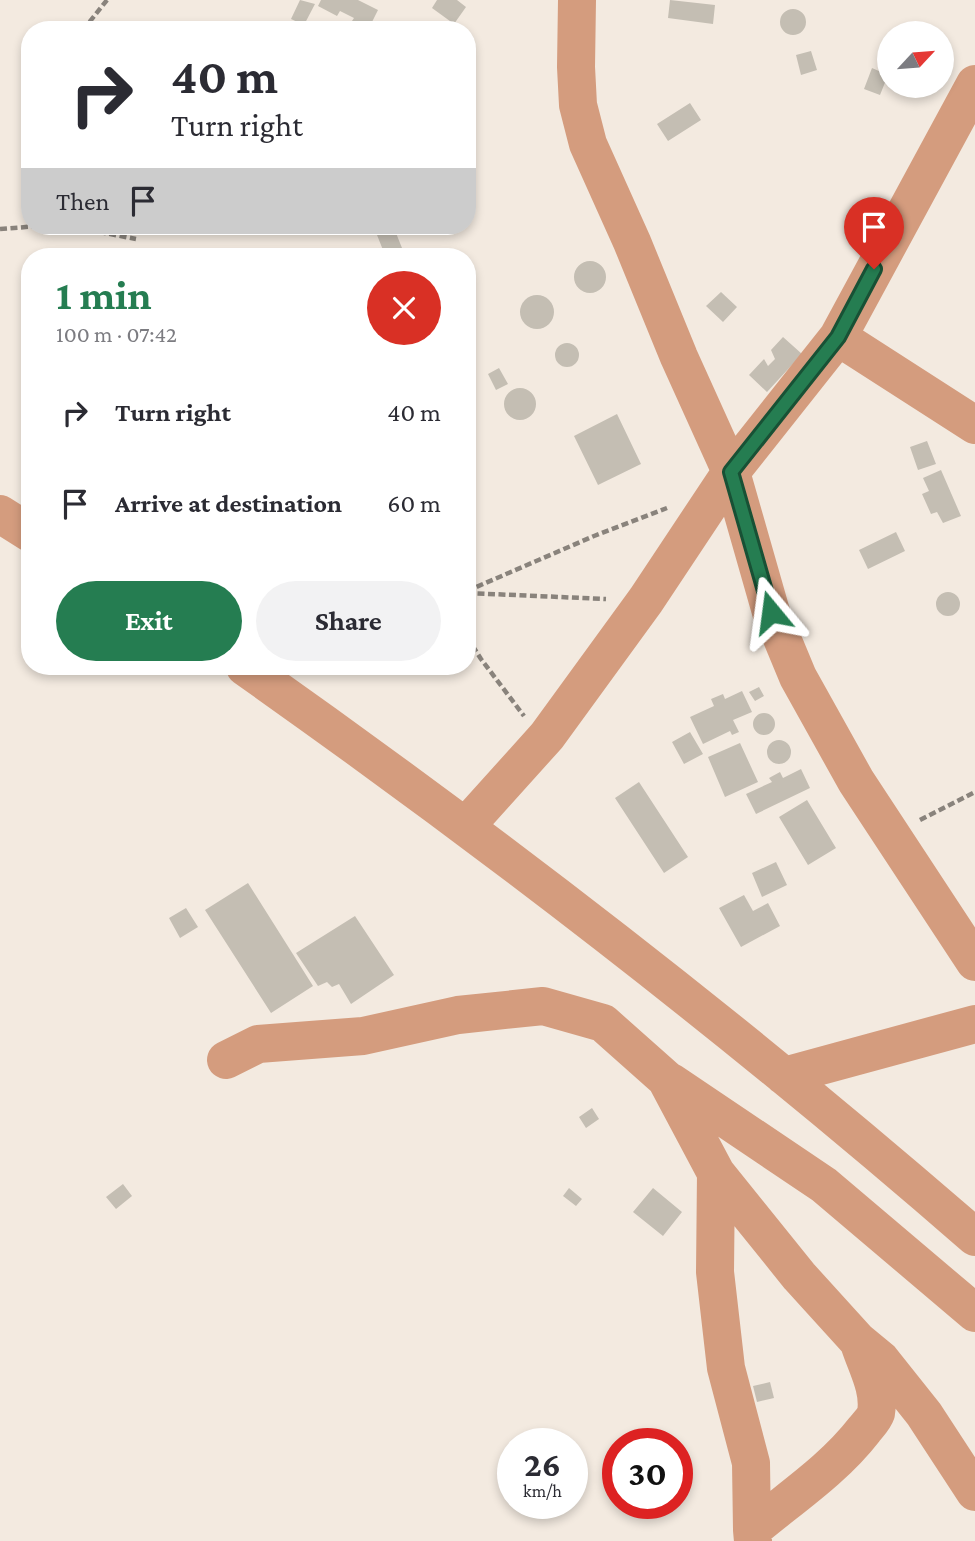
<!DOCTYPE html>
<meta charset="utf-8">
<style>
body{margin:0;font-family:"Crimson Pro",serif;background:#f2f2f3;color:#2b2b33;height:100vh;display:flex;flex-direction:column;font-size:26px;white-space:nowrap}
*{box-sizing:border-box;margin:0}
p{font-size:23px;color:#7c7c81}
.icon{flex:none;width:38px;height:38px;fill:none;stroke:currentColor;stroke-width:2;stroke-linecap:round;stroke-linejoin:round}
.map{position:relative;flex:1;overflow:hidden}
.side{position:absolute;left:21px;top:248px;width:455px;height:427px;display:flex;flex-direction:column;background:#fff;border-radius:28px;box-shadow:0 4px 10px #0003}
.side>*{flex:none}
.banner{position:absolute;left:21px;top:21px;width:455px;height:214px;border-radius:28px;box-shadow:0 4px 10px #0003;background:#fff;color:#2b2b33;overflow:hidden}
.needle{width:46px;rotate:64deg}
.controls{position:absolute;left:877px;top:21px;display:grid;gap:14px}
.controls a{display:grid;place-items:center;width:77px;height:77px;border-radius:50%;background:#fff;box-shadow:0 4px 10px #0003;font-size:35px}
.speed{position:absolute;left:497px;top:1428px;display:flex;gap:14px;font-size:35px;font-weight:700;text-align:center}
.speed>*{display:grid;place-content:center;width:91px;height:91px;border-radius:50%;background:#fff;box-shadow:0 4px 10px #0003;line-height:1}
.speed small{font-size:18px;font-weight:400}
.speed .limit{border:10px solid #d22;background:#fff;color:#111}
.pin{position:absolute;display:grid;place-items:center;width:60px;height:60px;color:#fff;margin:-72px -30px;border-radius:50% 50% 50% 0;rotate:-45deg;box-shadow:0 0 7px #0007}
.pin .icon{rotate:45deg}
.me{position:absolute;width:77px;margin:-38px;rotate:344deg;stroke-linejoin:round;filter:drop-shadow(0 0 5px #0008)}
.turn{display:flex;align-items:center;gap:24px;height:147px;padding:0 35px;font-size:32px}
.turn .icon{width:91px;height:91px;stroke-width:2.5}
.turn b{display:block;font-size:49px;line-height:60px}
.then{display:flex;align-items:center;height:66px;padding:0 35px;background:#0003;gap:14px;font-size:26px}
.round{display:grid;place-items:center;flex:none;width:74px;height:74px;border-radius:37px;background:#f2f2f3}
.head{display:flex;align-items:center;justify-content:space-between;height:119px;padding:0 35px}
h1{font-size:42px;font-weight:700;line-height:52px;color:#257d51}
.action{display:flex;gap:14px;margin-top:auto;padding:14px 35px}
.action a{flex:1;height:80px;border-radius:42px;background:#257d51;color:#fff;font-size:28px;font-weight:700;line-height:80px;text-align:center}
.action a+a{background:#f2f2f3;color:#2b2b33}
ul{padding:0;list-style:none}
li{display:flex;align-items:center;gap:21px;height:91px;padding:0 35px}
li div{flex:1}
li b{display:block;font-size:26px}
li em{font-style:normal}
.map>svg:first-child{display:block}
.building{fill:#c4beb3}
.lines{fill:none;stroke-linecap:round;stroke-linejoin:round}
.path{stroke:#89837c;stroke-width:4.5;stroke-dasharray:7 3.5;stroke-linecap:butt}
.minor{stroke:#d49c7e;stroke-width:38}
.route-casing{stroke:#185135;stroke-width:18}
.route{stroke:#257d51;stroke-width:12}
</style>
<div class="map">
<svg width="975" height="1541" viewBox="0 0 975 1541">
<rect width="100%" height="100%" fill="#f3eae0"/>
<path class="building" d="M300 0 315 4 304 25 291 19Z
M321 0H358L378 10 368 30H362L350 24 354 18 340 11 337 16 318 6Z
M437 0H457L466 7 454 24 432 8Z
M670 0 715 5 713 24 668 18Z
M780 22a13 13 0 1 1 26 0a13 13 0 1 1-26 0Z
M811 51 817 70 801 75 796 55Z
M872 68 888 75 880 95 864 89Z
M690 103 701 120 668 141 657 124Z
M394 228 402 248 385 255 377 235Z
M574 277a16 16 0 1 1 32 0a16 16 0 1 1-32 0Z
M721 292 737 307 723 322 706 306Z
M520 312a17 17 0 1 1 34 0a17 17 0 1 1-34 0Z
M783 337 802 354 767 392 749 375 764 359 768 366 775 359 771 350Z
M555 355a12 12 0 1 1 24 0a12 12 0 1 1-24 0Z
M499 368 508 384 496 390 488 374Z
M504 404a16 16 0 1 1 32 0a16 16 0 1 1-32 0Z
M617 414 641 464 598 485 574 436Z
M927 441 936 464 918 470 910 447Z
M941 470 961 516 943 523 937 512 931 514 922 494 929 491 923 478Z
M896 532 905 551 868 569 859 550Z
M936 604a12 12 0 1 1 24 0a12 12 0 1 1-24 0Z
M759 687 764 696 755 701 749 692Z
M742 691 752 712 733 720 739 732 732 735 730 731 703 744 690 717 714 706 711 699 723 694 725 699Z
M753 724a11 11 0 1 1 22 0a11 11 0 1 1-22 0Z
M690 732 703 754 684 764 672 742Z
M767 752a12 12 0 1 1 24 0a12 12 0 1 1-24 0Z
M740 743 758 782 725 797 708 757Z
M801 769 810 788 756 814 746 794 772 782 769 778 780 772 783 778Z
M639 782 688 857 664 873 615 798Z
M807 800 836 848 808 865 779 817Z
M776 862 787 885 762 897 752 873Z
M248 883 313 986 271 1013 205 910Z
M744 895 753 911 768 903 780 926 741 947 719 908Z
M186 908 198 927 180 938 169 918Z
M355 916 394 975 351 1004 339 984 332 987 327 982 318 986 296 953Z
M592 1108 599 1119 586 1128 579 1117Z
M123 1184 132 1196 116 1209 106 1197Z
M569 1188 582 1199 576 1206 563 1196Z
M653 1188 682 1212 663 1236 633 1212Z
M770 1382 774 1398 757 1402 753 1386Z"/>
<g class="lines">
<path class="path" d="M83 30 107 0
M68 226 136 239
M0 229 39 226
M467 591 594 536 667 508
M467 593 606 599
M467 637 481 659 524 716
M920 820 975 792"/>
<path class="minor" d="M577 0 576 67 578 105 588 144 632 242 679 357 731 472 771 612 798 677 856 781 975 962
M838 337 975 425
M0 514 30 533
M245 667C497 845 742 1034 975 1237
M466 826 547 736 646 600 731 472 838 337 975 84
M226 1060 258 1044 363 1036 458 1015 543 1006 603 1023 666 1079 716 1173 799 1276 858 1341 881 1360 924 1414 975 1492
M784 1076 975 1024
M671 1082 824 1185 975 1313
M716 1173 715 1272 726 1368 751 1463 752 1530
M753 1541 752 1530C790 1498 833 1470 864 1430 868 1425 874 1419 876 1413 880 1390 867 1367 860 1346"/>
</g>
<g class="lines">
<g class="route-casing">
<path id="route" d="M771 612 731 472 838 337 874 269"/>
</g>
<use href="#route" class="route"/>
</g>
</svg>
<div class="controls">
<a><svg class="needle" viewBox="-14 -14 28 28"><path d="M0-13l5 13h-10z" fill="#e53935"/><path d="M0 13l5-13h-10z" fill="#7c7c81"/></svg></a>
</div>
<div class="speed"><div>26<small>km/h</small></div><div class="limit">30</div></div>
<div class="pin" style="left:874px;top:269px;background:#d93025"><svg class="icon" aria-label="arrive" viewBox="0 0 24 24"><path d="M6 21V4h12l-3 4 3 4H6"/></svg></div>
<svg class="me" style="left:771px;top:612px" viewBox="-20 -20 40 40"><path d="M0-17L14 15 0 8-14 15z" fill="#257d51" stroke="#fff" stroke-width="4"/></svg>
<div class="banner">
<div class="turn"><svg class="icon" aria-label="right" viewBox="0 0 24 24"><path d="M7 20v-9h11M14 6l5 5-5 5"/></svg><div><b>40 m</b>Turn right</div></div>
<div class="then">Then<svg class="icon" aria-label="arrive" viewBox="0 0 24 24"><path d="M6 21V4h12l-3 4 3 4H6"/></svg></div>
</div>
<section class="side">
<div class="head"><div><h1>1 min</h1><p>100 m · 07:42</p></div><a class="round" style="background:#d93025;color:#fff"><svg class="icon" aria-label="close" viewBox="0 0 24 24"><path d="M6 6l12 12M18 6L6 18"/></svg></a></div>
<ul>
<li><svg class="icon" aria-label="right" viewBox="0 0 24 24"><path d="M7 20v-9h11M14 6l5 5-5 5"/></svg><div><b>Turn right</b></div><em>40 m</em></li>
<li><svg class="icon" aria-label="arrive" viewBox="0 0 24 24"><path d="M6 21V4h12l-3 4 3 4H6"/></svg><div><b>Arrive at destination</b></div><em>60 m</em></li>
</ul>
<div class="action"><a>Exit</a><a>Share</a></div>
</section>
</div>
